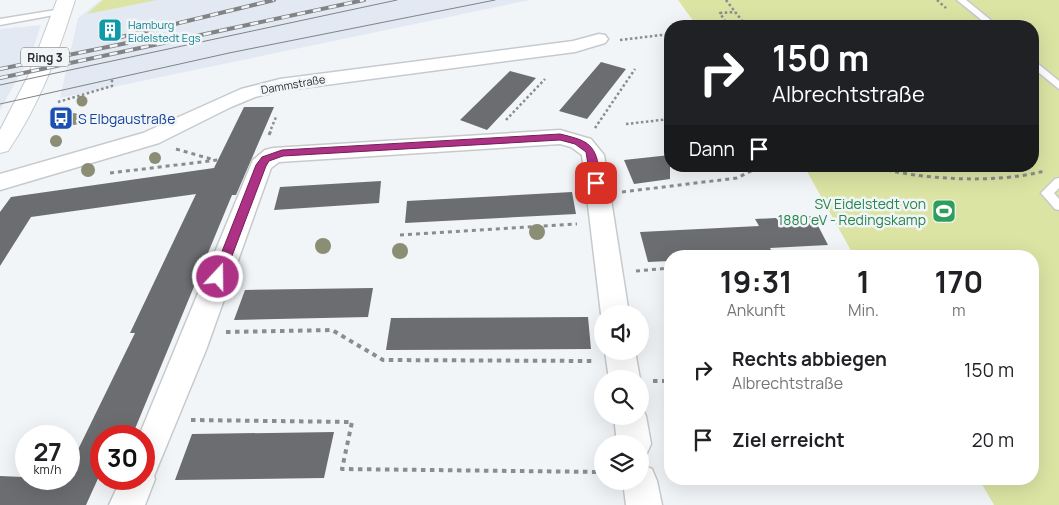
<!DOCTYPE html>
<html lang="de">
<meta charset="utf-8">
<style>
body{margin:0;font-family:Manrope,sans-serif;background:#f2f2f2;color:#202124;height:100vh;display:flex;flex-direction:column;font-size:19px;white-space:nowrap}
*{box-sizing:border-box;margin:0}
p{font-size:16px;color:#757577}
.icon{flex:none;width:28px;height:28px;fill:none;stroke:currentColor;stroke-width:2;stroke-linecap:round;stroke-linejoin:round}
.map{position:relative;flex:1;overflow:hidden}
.panel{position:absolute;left:664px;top:250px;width:375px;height:235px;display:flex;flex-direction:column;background:#fff;border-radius:20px;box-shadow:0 5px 20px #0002}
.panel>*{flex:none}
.top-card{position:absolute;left:664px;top:20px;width:375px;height:152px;border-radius:20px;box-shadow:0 5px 20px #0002;background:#202124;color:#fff;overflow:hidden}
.tools{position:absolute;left:594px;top:305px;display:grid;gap:10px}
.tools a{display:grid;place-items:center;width:55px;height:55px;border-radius:50%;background:#fff;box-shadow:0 5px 20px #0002;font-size:25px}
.speed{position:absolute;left:15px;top:425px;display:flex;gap:10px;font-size:25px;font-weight:700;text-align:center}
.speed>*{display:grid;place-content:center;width:65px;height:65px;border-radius:50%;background:#fff;box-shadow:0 5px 20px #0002;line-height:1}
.speed small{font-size:12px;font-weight:400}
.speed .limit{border:8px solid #d22;background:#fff;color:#111}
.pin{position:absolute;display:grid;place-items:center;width:42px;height:42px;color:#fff;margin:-21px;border-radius:10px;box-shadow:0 2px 8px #0006}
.me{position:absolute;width:55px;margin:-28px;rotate:21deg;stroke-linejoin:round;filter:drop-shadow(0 0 4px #0008)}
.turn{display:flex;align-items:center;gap:18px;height:105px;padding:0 25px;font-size:22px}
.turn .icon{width:65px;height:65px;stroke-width:2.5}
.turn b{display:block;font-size:35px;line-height:42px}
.then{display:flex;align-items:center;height:48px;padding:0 25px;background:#0003;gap:10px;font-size:19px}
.eta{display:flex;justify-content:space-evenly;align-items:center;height:85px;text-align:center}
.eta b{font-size:30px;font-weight:700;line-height:35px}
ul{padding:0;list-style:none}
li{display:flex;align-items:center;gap:15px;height:70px;padding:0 25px}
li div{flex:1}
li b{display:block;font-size:19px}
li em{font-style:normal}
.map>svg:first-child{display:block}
.built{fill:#e2e9f3}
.green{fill:#dce4a4}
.building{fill:#6b6d70}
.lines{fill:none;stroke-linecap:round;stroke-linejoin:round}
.lane-casing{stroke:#c7cacd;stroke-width:3}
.street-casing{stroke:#c7cacd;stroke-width:3}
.primary-casing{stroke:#c7cacd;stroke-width:2}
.path-far2{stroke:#8a8c8e;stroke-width:2.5;stroke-dasharray:2.5 2.5;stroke-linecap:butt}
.path-far1{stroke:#8a8c8e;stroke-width:3;stroke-dasharray:4 4;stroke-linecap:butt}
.path{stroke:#8a8c8e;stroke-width:4;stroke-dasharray:4.5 4.5;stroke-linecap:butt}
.lane{fill:#fff;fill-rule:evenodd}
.street{fill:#fff;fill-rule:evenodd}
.primary{fill:#fff;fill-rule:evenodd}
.tram{stroke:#818385;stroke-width:1}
.rail-casing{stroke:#818385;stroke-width:4}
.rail{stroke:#f2f5f8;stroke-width:2.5;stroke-dasharray:8;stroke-linecap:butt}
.tree{fill:#8b8e74}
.route{fill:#ad3286;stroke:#702057}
.labels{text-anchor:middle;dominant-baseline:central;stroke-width:5;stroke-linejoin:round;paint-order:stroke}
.far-culture-label{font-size:11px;fill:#0d838f;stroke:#f2f5f8;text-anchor:start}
.far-street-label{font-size:11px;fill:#2c2d2e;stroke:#f2f5f8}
.shield{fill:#f2f5f8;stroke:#67696b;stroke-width:1}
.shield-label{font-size:12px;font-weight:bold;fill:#2c2d2e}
.transit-label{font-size:14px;fill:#164399;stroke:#f2f5f8;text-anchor:start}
.leisure-label{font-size:14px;fill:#27864d;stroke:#f2f5f8;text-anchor:end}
</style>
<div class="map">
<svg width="1059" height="505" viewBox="0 0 1059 505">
<rect width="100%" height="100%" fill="#f2f5f8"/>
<path class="built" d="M101 0H530L60 98 78 18Z
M41 25 32 53 0 110V29Z"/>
<path class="green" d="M103 0H157L87 14Z
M678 0H1059V505H994L979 479H1032V256H854L804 166H1032V26H697Z"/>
<path class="building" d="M601 62 626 69 587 119 559 111Z
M510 71 536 78 487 130 460 120Z
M244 107H274L236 195H232L132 436H101V472L86 505H0V476L69 479V468L135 333H130L196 194 31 217 0 266V212L11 197 214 168Z
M670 155V179L634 184 624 160Z
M381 181 379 203 274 210 280 187Z
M572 192 576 214 405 223 407 201Z
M813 216 828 245 770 248 774 256H670V261L648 262 640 232 759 226 755 219Z
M373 288 368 317 234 320 245 290Z
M588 317 591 349 386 350 391 318Z
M334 432 324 478 175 480 192 434Z"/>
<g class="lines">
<g class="lane-casing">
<path id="lane" d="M957 0H966L998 26H989Z
M62 9H65V13L0 25V19Z
M1032 59 1059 81V89L1032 67Z
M1059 178V188L1054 193 1059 199V210L1055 209 1041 193 1055 179Z"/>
</g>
<g class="street-casing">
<path id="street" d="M599 34 605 35 608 39 605 43 575 52 280 91 255 97 231 107 159 143 0 190V174L143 133 241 89 280 79 573 41Z
M560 130 591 139 604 155 629 314H602V317L601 314 582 155 571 147 560 144 279 162 271 168 206 350 154 476 155 479 145 505H109L121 479H144V436H139L253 160 265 150 273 148Z
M605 351H635L640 379V380L609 379Z
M640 405 646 416 651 444 646 455 640 457V444H617L614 416H640Z
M640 464 652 469 657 481 662 505H626L623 481H640Z"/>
</g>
<g class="primary-casing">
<path id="primary" d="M57 0H75C58 54 40 104 8 151L0 153V130L28 76Z"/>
</g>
<path class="path-far2" d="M726 0 746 26
M937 0 946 8
M728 26 720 13 735 12
M620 40 670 34
M58 102 112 86V78
M506 120 545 79
M626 124 670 119
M595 128 635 69
M271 129 276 117"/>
<path class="path-far1" d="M269 135 272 128
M176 149 211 159
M872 166C918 180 997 184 1044 171
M110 173 218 160
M622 192 737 178 753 170 784 167
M400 235 577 224
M780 256 800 253
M636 271 670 268"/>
<path class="path" d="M226 332 332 330 383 360 593 361
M653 381H670
M191 420 352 422 342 469 602 472"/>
<use href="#lane" class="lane"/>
<use href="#street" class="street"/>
<use href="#primary" class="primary"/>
<path class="tram" d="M0 85 397 0
M0 104 229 53 495 0"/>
<g class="rail-casing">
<path id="rail" d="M117 38 274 0
M0 69 127 43
M0 78 364 0"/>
</g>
<use href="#rail" class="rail"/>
</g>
<g class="tree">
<circle cx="82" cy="101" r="5.5"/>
<circle cx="74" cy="119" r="6"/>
<circle cx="56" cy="141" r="6"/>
<circle cx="155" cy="158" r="6"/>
<circle cx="88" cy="170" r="7"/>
<circle cx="537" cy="232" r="8"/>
<circle cx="323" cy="246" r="8"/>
<circle cx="400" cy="251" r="8"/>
</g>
<path class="route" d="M560 134C584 140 596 142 599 170 600 175 601 180 599 185H592L591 183 586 152 575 144 560 140 283 156 269 161 266 166 224 277 218 281 212 277 256 165 262 157 282 150Z"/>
<defs>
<g id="building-square" transform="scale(1.25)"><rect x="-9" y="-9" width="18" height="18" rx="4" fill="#0f9aa8" stroke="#f2f5f8"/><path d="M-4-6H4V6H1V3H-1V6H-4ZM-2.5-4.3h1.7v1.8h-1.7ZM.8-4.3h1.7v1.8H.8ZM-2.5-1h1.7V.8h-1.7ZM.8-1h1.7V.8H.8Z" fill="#fff"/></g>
<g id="bus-square" transform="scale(1.25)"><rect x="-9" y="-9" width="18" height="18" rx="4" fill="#1a4fb4" stroke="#f2f5f8"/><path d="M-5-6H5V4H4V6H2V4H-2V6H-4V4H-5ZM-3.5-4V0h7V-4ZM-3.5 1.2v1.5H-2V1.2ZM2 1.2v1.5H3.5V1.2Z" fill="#fff"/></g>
<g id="stadium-square" transform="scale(1.25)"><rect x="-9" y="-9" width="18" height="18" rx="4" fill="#2e9e5b" stroke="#f2f5f8"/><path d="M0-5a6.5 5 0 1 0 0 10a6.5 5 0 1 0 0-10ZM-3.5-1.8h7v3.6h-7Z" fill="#fff"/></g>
</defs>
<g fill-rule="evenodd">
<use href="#building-square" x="110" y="30"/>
<use href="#bus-square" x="61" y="118"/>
<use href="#stadium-square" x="944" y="211"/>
</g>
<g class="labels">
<g class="far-culture-label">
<text x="128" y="24">Hamburg<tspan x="128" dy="13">Eidelstedt Egs</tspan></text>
</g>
<g class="far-street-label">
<text transform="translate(293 84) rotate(-10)">Dammstraße</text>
</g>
<rect class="shield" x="21" y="47.5" width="48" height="19" rx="4"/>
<g class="shield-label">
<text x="45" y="57">Ring 3</text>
</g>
<g class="transit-label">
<text x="78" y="118">S Elbgaustraße</text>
</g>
<g class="leisure-label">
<text x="926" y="203">SV Eidelstedt von<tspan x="926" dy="16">1880 eV - Redingskamp</tspan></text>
</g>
</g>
</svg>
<div class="tools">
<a><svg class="icon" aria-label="sound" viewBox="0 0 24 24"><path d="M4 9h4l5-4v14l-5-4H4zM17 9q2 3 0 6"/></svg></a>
<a><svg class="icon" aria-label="search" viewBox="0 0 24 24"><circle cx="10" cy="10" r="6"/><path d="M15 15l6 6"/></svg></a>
<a><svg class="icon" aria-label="layers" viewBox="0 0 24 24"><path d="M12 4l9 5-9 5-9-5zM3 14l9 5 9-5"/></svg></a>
</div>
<div class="speed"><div>27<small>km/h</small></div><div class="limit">30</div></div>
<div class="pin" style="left:596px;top:183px;background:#d93025"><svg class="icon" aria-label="arrive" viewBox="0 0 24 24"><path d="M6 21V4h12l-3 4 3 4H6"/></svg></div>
<svg class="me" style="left:218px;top:277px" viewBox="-20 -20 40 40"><circle r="17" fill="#ad3286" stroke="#fff" stroke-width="3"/><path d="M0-11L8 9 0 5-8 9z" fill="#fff"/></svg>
<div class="top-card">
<div class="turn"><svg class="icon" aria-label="right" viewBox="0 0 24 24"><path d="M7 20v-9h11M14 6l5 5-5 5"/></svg><div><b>150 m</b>Albrechtstraße</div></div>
<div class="then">Dann<svg class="icon" aria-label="arrive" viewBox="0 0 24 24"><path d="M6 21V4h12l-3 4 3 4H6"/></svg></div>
</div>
<section class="panel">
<div class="eta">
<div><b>19:31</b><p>Ankunft</p></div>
<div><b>1</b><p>Min.</p></div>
<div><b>170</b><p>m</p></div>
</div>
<ul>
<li><svg class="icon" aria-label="right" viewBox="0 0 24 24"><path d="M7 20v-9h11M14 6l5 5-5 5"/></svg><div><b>Rechts abbiegen</b><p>Albrechtstraße</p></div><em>150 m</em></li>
<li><svg class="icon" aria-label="arrive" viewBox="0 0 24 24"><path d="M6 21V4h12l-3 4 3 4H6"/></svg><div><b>Ziel erreicht</b></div><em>20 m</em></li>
</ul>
</section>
</div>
